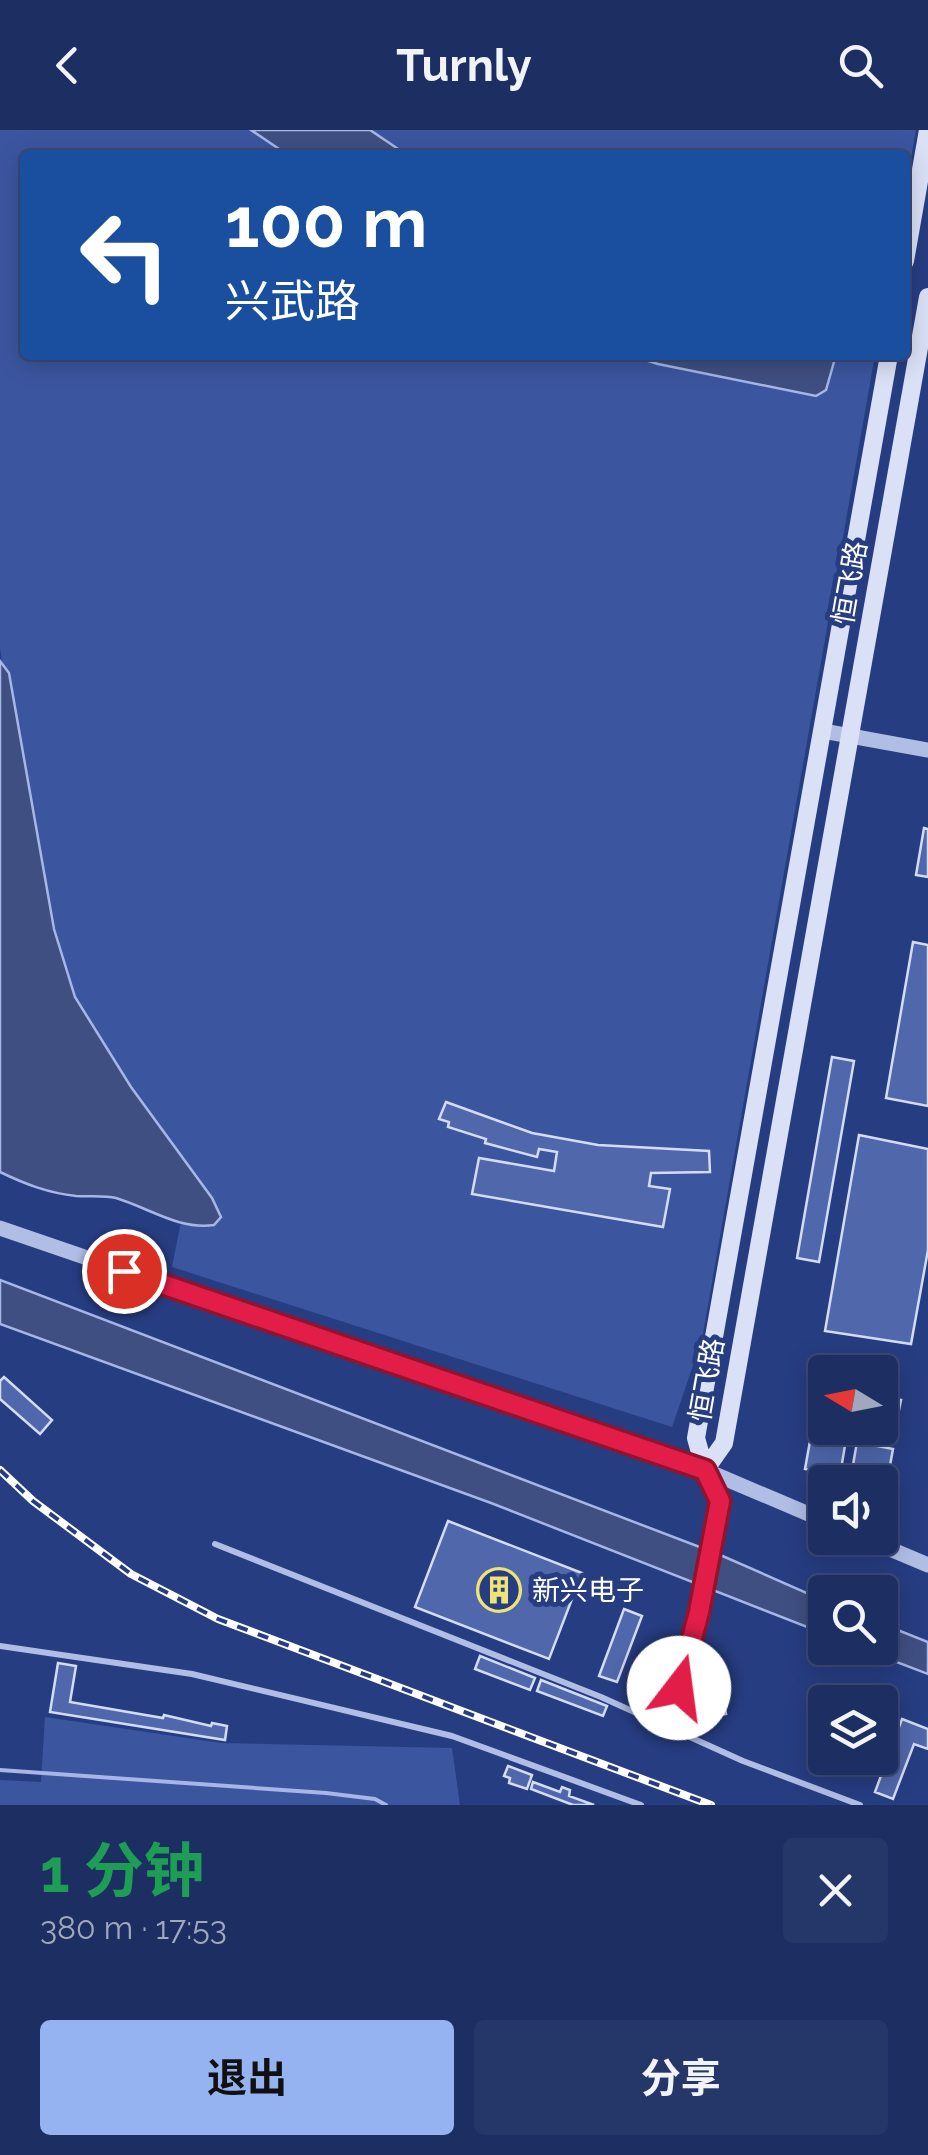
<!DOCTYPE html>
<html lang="zh">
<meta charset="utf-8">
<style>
body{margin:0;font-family:Raleway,"Noto Sans SC",sans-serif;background:#253668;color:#f1f3f6;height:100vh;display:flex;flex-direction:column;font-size:38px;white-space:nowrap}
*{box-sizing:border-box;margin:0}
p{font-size:32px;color:#a0a8be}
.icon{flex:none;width:55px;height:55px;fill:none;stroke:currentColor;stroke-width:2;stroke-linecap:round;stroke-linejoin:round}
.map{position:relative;height:1675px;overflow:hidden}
.drawer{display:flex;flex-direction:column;background:#1d2e62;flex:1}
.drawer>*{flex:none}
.banner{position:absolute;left:20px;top:20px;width:890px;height:210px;border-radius:10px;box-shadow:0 5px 25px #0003,0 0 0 2px #3b4a77;background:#1a4fa0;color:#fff;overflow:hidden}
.needle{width:65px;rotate:280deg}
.tools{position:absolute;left:808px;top:1225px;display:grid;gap:20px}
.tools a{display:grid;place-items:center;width:90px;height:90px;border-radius:10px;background:#1d2e62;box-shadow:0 5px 25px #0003,0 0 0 2px #3b4a77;font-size:50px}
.pin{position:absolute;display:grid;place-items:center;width:85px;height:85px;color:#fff;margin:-42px;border:5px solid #fff;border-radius:50%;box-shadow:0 2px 10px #0007}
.me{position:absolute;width:110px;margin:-55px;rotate:15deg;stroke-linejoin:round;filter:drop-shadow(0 0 8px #0008)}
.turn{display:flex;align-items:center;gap:35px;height:210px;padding:0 40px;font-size:45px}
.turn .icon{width:130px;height:130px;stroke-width:2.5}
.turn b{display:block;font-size:70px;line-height:85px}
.round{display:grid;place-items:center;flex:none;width:105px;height:105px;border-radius:10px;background:#253668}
.summary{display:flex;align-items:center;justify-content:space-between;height:170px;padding:0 40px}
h1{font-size:60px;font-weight:700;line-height:75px;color:#1e9e55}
.button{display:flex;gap:20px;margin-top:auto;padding:20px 40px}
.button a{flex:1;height:115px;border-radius:10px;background:#95b2f1;color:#111;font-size:40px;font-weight:700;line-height:115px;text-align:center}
.button a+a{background:#253668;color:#f1f3f6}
header{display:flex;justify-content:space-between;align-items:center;height:130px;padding:0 40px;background:#1d2e62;font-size:45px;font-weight:700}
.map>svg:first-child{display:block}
.green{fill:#3c559f}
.water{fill:#3f4f82;stroke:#a5b6e7;stroke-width:2.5}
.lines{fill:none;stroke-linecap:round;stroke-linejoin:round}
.stream{stroke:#a5b6e7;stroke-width:4}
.building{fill:#5067ab;stroke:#d3dcf5;stroke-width:2.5}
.service{stroke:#b0bee6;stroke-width:6}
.tertiary{stroke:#b0bee6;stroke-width:15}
.secondary{stroke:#dae0f6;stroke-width:18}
.rail-casing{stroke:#fff;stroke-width:8}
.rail{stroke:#273d82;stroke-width:4;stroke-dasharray:11;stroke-linecap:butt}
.route-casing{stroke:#92132f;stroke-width:25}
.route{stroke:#e11d48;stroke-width:18}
.labels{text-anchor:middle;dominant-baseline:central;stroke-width:10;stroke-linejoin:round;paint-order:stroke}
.street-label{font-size:28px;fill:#fff;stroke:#273d82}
.poi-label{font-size:28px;fill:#fff;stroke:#273d82;text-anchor:start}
</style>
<header><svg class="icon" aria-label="back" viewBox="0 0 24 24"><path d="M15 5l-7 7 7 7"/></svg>Turnly<svg class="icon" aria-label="search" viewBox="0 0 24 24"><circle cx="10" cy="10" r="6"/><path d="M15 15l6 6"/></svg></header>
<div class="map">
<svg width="928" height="1675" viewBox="0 0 928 1675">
<rect width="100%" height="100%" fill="#273d82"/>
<path class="green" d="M0 0H916L905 62V25H25V225H875L702 1209 672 1297 172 1137 187 1061 87 926 38 794 0 518Z
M45 1587 221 1613 452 1618 460 1675H0V1650L41 1652Z"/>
<path class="water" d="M251 0H370L407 25H288Z
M629 225H836L826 260 816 266 658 234Z
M0 531 9 543 54 799 75 867 131 957 212 1068 221 1087 214 1095C179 1100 149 1078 116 1068 103 1065 89 1067 76 1066 48 1063 25 1054 0 1042Z
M0 1150 718 1424 825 1471V1504L491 1373 0 1194Z
M880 1493 928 1512V1544L860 1518H880Z"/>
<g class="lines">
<path class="stream" d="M0 1640 326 1663 375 1669 386 1675"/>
</g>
<path class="building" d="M924 698 928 699V747L916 745Z
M913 812 928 815V976L886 968Z
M832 927 854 931 819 1132 797 1128Z
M446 972 532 1003 598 1015 709 1021 710 1042 651 1043 649 1056 670 1059 663 1097 472 1064 479 1028 554 1041 557 1022 539 1019 537 1027 485 1013 486 1009 448 997 449 992 439 989Z
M859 1005 928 1019V1120L911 1214 825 1201Z
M4 1247 52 1290 40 1304 0 1269V1251Z
M891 1268 901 1270 897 1290 887 1288Z
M815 1283 825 1284V1298H848L840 1345 805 1339Z
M857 1312 893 1319 885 1363 880 1362V1352H850Z
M448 1391 582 1443 549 1529 415 1477Z
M609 1452 636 1462 632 1472 605 1462Z
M624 1479 642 1486 617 1552 599 1546Z
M480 1526 535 1548 530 1560 475 1539Z
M58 1533 76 1536 70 1572 163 1588 164 1585 211 1596 212 1593 227 1596 225 1610 50 1582Z
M541 1550 607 1576 603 1586 537 1561Z
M722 1559 726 1584 711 1586 707 1561Z
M902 1589 928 1599V1619L914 1614 893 1669 875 1662Z
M508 1636 532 1645 527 1659 509 1653 510 1648 504 1646Z
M533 1652 560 1662 562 1657 570 1660 569 1666 594 1675H573L531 1659Z"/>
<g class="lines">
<path class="service" d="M215 1414 601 1567 743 1631 860 1675
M0 1516 192 1544 452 1606 641 1675"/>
<path class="tertiary" d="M823 601 928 620
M0 1098 705 1340 825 1391
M864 1408 928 1435
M669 1596 699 1482 720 1371 705 1340"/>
<path class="secondary" d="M905 131 928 0
M705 1340 724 1313 928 167
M705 1340 696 1308 889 225"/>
<g class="rail-casing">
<path id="rail" d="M0 1340 33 1371 131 1444 218 1489 711 1675"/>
</g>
<use href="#rail" class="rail"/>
</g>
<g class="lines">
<g class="route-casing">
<path id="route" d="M124 1141 705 1340 720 1371 699 1482 679 1558"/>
</g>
<use href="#route" class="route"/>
</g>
<defs>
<g id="building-ring" transform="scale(2.25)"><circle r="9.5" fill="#273d82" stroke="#eee376" stroke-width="1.5"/><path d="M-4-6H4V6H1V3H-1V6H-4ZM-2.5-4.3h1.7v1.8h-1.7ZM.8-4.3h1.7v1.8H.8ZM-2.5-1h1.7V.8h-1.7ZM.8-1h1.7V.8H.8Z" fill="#eee376"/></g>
</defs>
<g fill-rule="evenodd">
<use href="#building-ring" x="499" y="1460"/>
</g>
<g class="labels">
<g class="street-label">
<text transform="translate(850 453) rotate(-80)">恒飞路</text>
<text transform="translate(707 1250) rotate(-80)">恒飞路</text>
</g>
<g class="poi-label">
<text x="532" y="1460">新兴电子</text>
</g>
</g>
</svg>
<div class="tools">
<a><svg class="needle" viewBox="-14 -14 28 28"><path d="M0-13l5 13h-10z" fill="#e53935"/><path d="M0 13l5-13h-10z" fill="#a0a8be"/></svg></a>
<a><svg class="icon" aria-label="sound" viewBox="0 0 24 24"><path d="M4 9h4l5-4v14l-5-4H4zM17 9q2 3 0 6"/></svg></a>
<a><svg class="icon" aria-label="search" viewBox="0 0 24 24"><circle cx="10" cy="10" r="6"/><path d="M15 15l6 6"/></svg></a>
<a><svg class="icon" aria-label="layers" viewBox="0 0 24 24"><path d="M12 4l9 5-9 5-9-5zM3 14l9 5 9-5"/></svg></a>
</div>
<div class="pin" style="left:124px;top:1141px;background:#d93025"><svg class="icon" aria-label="arrive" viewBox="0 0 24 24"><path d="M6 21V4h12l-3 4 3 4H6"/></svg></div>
<svg class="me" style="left:679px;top:1558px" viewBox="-20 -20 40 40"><circle r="19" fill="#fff"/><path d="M0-13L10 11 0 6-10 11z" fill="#e11d48"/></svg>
<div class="banner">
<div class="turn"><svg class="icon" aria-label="left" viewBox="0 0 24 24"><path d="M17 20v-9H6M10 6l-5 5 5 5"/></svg><div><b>100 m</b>兴武路</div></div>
</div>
</div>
<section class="drawer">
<div class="summary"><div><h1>1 分钟</h1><p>380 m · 17:53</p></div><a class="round"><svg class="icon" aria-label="close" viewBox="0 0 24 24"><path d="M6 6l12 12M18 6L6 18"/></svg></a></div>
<div class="button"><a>退出</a><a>分享</a></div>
</section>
